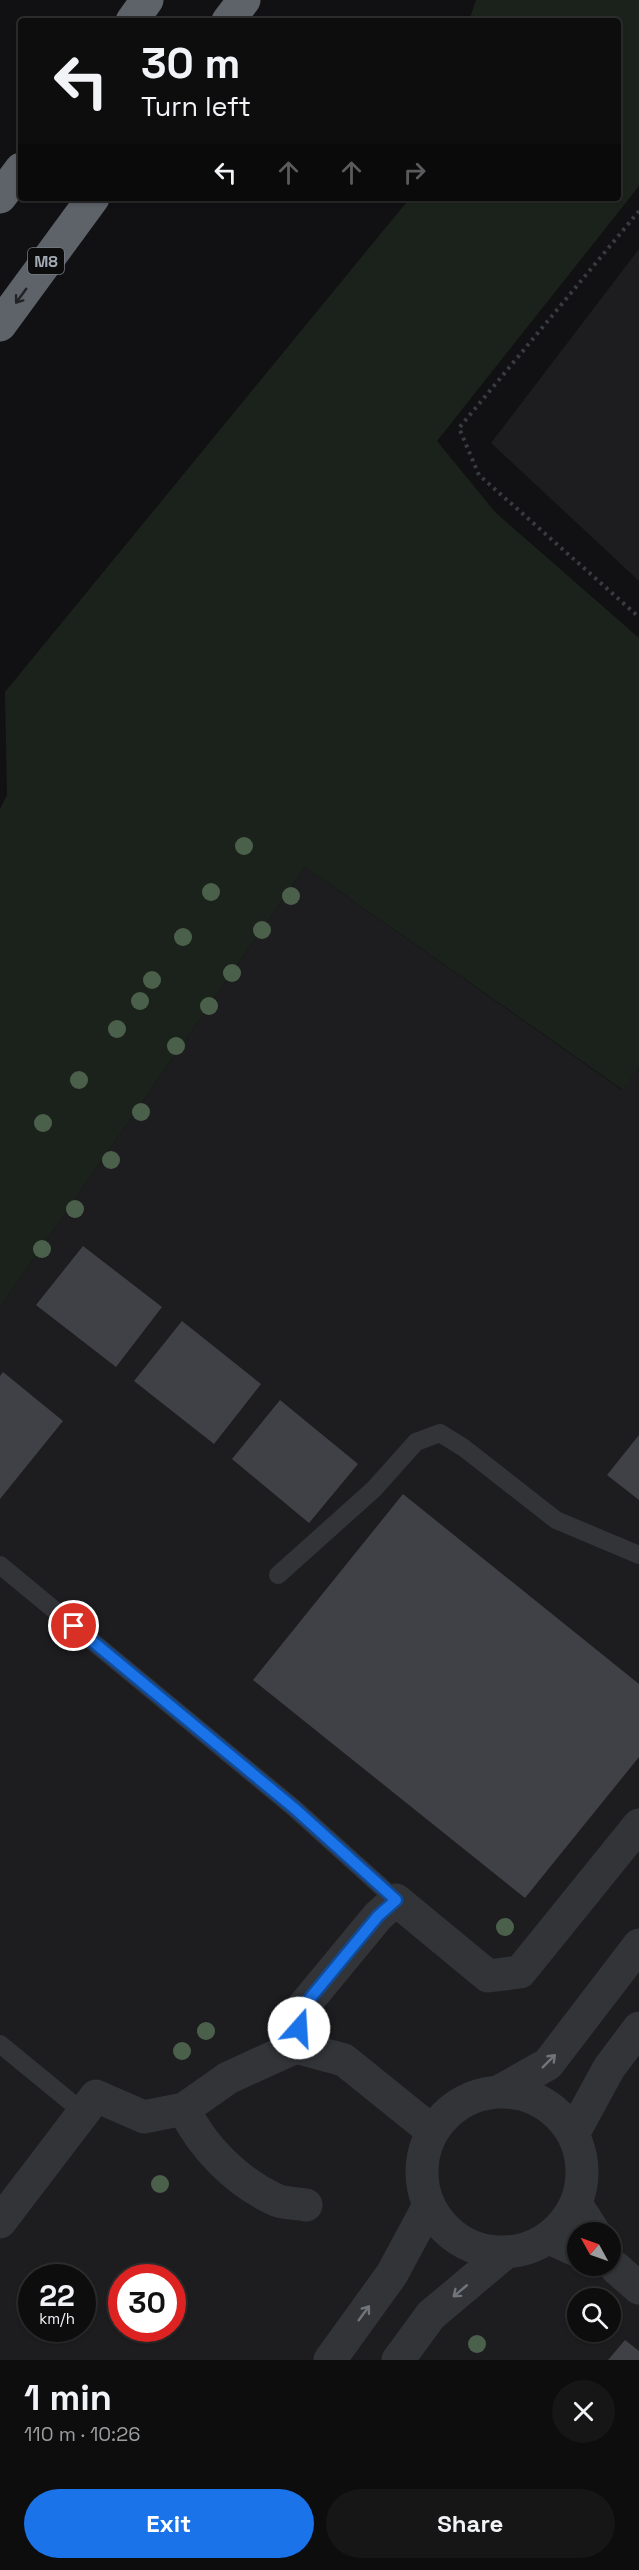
<!DOCTYPE html>
<meta charset="utf-8">
<style>
body{margin:0;font-family:"Space Grotesk",sans-serif;background:#161617;color:#f1f3f6;height:100vh;display:flex;flex-direction:column;font-size:22px;white-space:nowrap}
*{box-sizing:border-box;margin:0}
p{font-size:20px;color:#9a9c9e}
.icon{flex:none;width:33px;height:33px;fill:none;stroke:currentColor;stroke-width:2;stroke-linecap:round;stroke-linejoin:round}
.map{position:relative;height:2360px;overflow:hidden}
.sheet{display:flex;flex-direction:column;background:#0d0d0e;flex:1}
.sheet>*{flex:none}
.banner{position:absolute;left:18px;top:18px;width:603px;height:183px;border-radius:6px;box-shadow:0 2px 4px #0004,0 0 0 2px #2d2d2e;background:#0d0d0e;color:#f1f3f6;overflow:hidden}
.needle{width:39px;rotate:310deg}
.fabs{position:absolute;left:567px;top:2222px;display:grid;gap:12px}
.fabs a{display:grid;place-items:center;width:54px;height:54px;border-radius:50%;background:#0d0d0e;box-shadow:0 2px 4px #0004,0 0 0 2px #2d2d2e;font-size:30px}
.speed{position:absolute;left:18px;top:2264px;display:flex;gap:12px;font-size:30px;font-weight:700;text-align:center}
.speed>*{display:grid;place-content:center;width:78px;height:78px;border-radius:50%;background:#0d0d0e;box-shadow:0 2px 4px #0004,0 0 0 2px #2d2d2e;line-height:1}
.speed small{font-size:15px;font-weight:400}
.speed .limit{border:9px solid #d22;background:#fff;color:#111}
.pin{position:absolute;display:grid;place-items:center;width:51px;height:51px;color:#fff;margin:-26px;border:3px solid #fff;border-radius:50%;box-shadow:0 2px 6px #0007}
.me{position:absolute;width:66px;margin:-33px;rotate:19deg;stroke-linejoin:round;filter:drop-shadow(0 0 4px #0008)}
.turn{display:flex;align-items:center;gap:21px;height:126px;padding:0 24px;font-size:27px}
.turn .icon{width:78px;height:78px;stroke-width:2.5}
.turn b{display:block;font-size:42px;line-height:51px}
.lanes{display:flex;align-items:center;height:57px;padding:0 24px;background:#0003;justify-content:center;gap:30px;direction:ltr}
.lanes .off{opacity:.35}
.round{display:grid;place-items:center;flex:none;width:63px;height:63px;border-radius:32px;background:#161617}
.overview{display:flex;align-items:center;justify-content:space-between;height:102px;padding:0 24px}
h1{font-size:36px;font-weight:700;line-height:45px}
.button{display:flex;gap:12px;margin-top:auto;padding:12px 24px}
.button a{flex:1;height:69px;border-radius:36px;background:#1a73e8;color:#fff;font-size:24px;font-weight:700;line-height:69px;text-align:center}
.button a+a{background:#161617;color:#f1f3f6}
.map>svg:first-child{display:block}
.built{fill:#1d1d20;fill-rule:evenodd}
.green{fill:#1b221b}
.building{fill:#404146}
.lines{fill:none;stroke-linecap:round;stroke-linejoin:round}
.path{stroke:#383b3f;stroke-width:4;stroke-dasharray:3 4.5;stroke-linecap:butt}
.lane{stroke:#323438;stroke-width:18}
.street{stroke:#323438;stroke-width:33}
.highway{stroke:#5e6269;stroke-width:33}
.tree{fill:#4b604b}
.oneway{stroke:#202224}
.oneway2{stroke:#70757c}
.route-casing{stroke:#114b97;stroke-width:15}
.route{stroke:#1a73e8;stroke-width:10}
.labels{text-anchor:middle;dominant-baseline:central;stroke-width:4.5;stroke-linejoin:round;paint-order:stroke}
.shield{fill:#0c0c0d;stroke:#757b82;stroke-width:1.5}
.shield-label{font-size:16px;font-weight:bold;fill:#a2aab4}
</style>
<div class="map">
<svg width="639" height="2360" viewBox="0 0 639 2360">
<rect width="100%" height="100%" fill="#111113"/>
<path class="built" d="M639 249V581L491 443Z
M305 867 622 1090 639 1067V2360H0V1307ZM578 2232H610V2265H578ZM32 2277H82V2328H32ZM122 2277H172V2328H122ZM578 2298H610V2331H578Z"/>
<path class="green" d="M476 0H639V186L437 441 495 512 639 638V1067L623 1090 305 867 0 1307V809L7 795 5 692 410 198H618V21H469Z"/>
<path class="building" d="M83 1246 162 1307 116 1367 36 1305Z
M182 1321 261 1384 214 1444 134 1381Z
M3 1372 63 1421 0 1499V1376Z
M280 1400 358 1464 309 1523 232 1459Z
M639 1435V1500L607 1475Z
M403 1494 639 1684V1757L525 1898 253 1680Z
M625 2340 639 2351V2360H608Z"/>
<g class="lines">
<path class="path" d="M639 211 459 428 479 475 639 617"/>
<path class="lane" d="M0 1565 294 1808 396 1900
M278 1575 374 1489 416 1442 440 1433 464 1448 556 1520 639 1555
M0 2044 84 2113"/>
<path class="street" d="M296 2047 302 2008 378 1916 396 1900 488 1976 520 1972 639 1825
M500 2091 548 2064 639 1945
M422 2172a80 80 0 1 1 160 0a80 80 0 1 1-160 0Z
M184 2109C202 2147 236 2181 274 2199 283 2204 296 2203 306 2205
M573 2134 609 2068 639 2028
M576 2204 594 2232
M0 2222 96 2096 144 2117 184 2109 228 2078 296 2047 344 2060 432 2131
M549 2238 578 2251
M616 2268 639 2288
M330 2360 392 2274 428 2207
M398 2360 431 2315 505 2253"/>
<path class="highway" d="M132 21 147 0
M228 21 244 0
M0 197 21 169
M0 325 93 198"/>
</g>
<g class="tree">
<circle cx="244" cy="846" r="9"/>
<circle cx="211" cy="892" r="9"/>
<circle cx="291" cy="896" r="9"/>
<circle cx="262" cy="930" r="9"/>
<circle cx="183" cy="937" r="9"/>
<circle cx="232" cy="973" r="9"/>
<circle cx="152" cy="980" r="9"/>
<circle cx="140" cy="1001" r="9"/>
<circle cx="209" cy="1006" r="9"/>
<circle cx="117" cy="1029" r="9"/>
<circle cx="176" cy="1046" r="9"/>
<circle cx="79" cy="1080" r="9"/>
<circle cx="141" cy="1112" r="9"/>
<circle cx="43" cy="1123" r="9"/>
<circle cx="111" cy="1160" r="9"/>
<circle cx="75" cy="1209" r="9"/>
<circle cx="42" cy="1249" r="9"/>
<circle cx="505" cy="1927" r="9"/>
<circle cx="206" cy="2031" r="9"/>
<circle cx="182" cy="2051" r="9"/>
<circle cx="160" cy="2184" r="9"/>
<circle cx="477" cy="2344" r="9"/>
</g>
<defs><path id="oneway-shaft" d="M-6 0H5M1.5-3L5.5 0L1.5 3" fill="none" stroke-width="1.6" stroke-linecap="round" stroke-linejoin="round" transform="scale(1.5)"/></defs>
<use class="oneway" href="#oneway-shaft" transform="translate(21 296) rotate(126)"/>
<g class="oneway2">
<use href="#oneway-shaft" transform="translate(549 2061) rotate(-45)"/>
<use href="#oneway-shaft" transform="translate(460 2291) rotate(140)"/>
<use href="#oneway-shaft" transform="translate(364 2313) rotate(-54)"/>
</g>
<g class="lines">
<g class="route-casing">
<path id="route" d="M74 1626 294 1808 396 1900 378 1916 302 2008 299 2028"/>
</g>
<use href="#route" class="route"/>
</g>
<g class="labels">
<rect class="shield" x="28" y="248" width="36" height="26" rx="4.5"/>
<g class="shield-label">
<text x="46" y="261">M8</text>
</g>
</g>
</svg>
<div class="fabs">
<a><svg class="needle" viewBox="-14 -14 28 28"><path d="M0-13l5 13h-10z" fill="#e53935"/><path d="M0 13l5-13h-10z" fill="#9a9c9e"/></svg></a>
<a><svg class="icon" aria-label="search" viewBox="0 0 24 24"><circle cx="10" cy="10" r="6"/><path d="M15 15l6 6"/></svg></a>
</div>
<div class="speed"><div>22<small>km/h</small></div><div class="limit">30</div></div>
<div class="pin" style="left:74px;top:1626px;background:#d93025"><svg class="icon" aria-label="arrive" viewBox="0 0 24 24"><path d="M6 21V4h12l-3 4 3 4H6"/></svg></div>
<svg class="me" style="left:299px;top:2028px" viewBox="-20 -20 40 40"><circle r="19" fill="#fff"/><path d="M0-13L10 11 0 6-10 11z" fill="#1a73e8"/></svg>
<div class="banner">
<div class="turn"><svg class="icon" aria-label="left" viewBox="0 0 24 24"><path d="M17 20v-9H6M10 6l-5 5 5 5"/></svg><div><b>30 m</b>Turn left</div></div>
<div class="lanes"><svg class="icon" aria-label="left" viewBox="0 0 24 24"><path d="M17 20v-9H6M10 6l-5 5 5 5"/></svg><svg class="icon off" aria-label="ahead" viewBox="0 0 24 24"><path d="M12 20V5M6 11l6-6 6 6"/></svg><svg class="icon off" aria-label="ahead" viewBox="0 0 24 24"><path d="M12 20V5M6 11l6-6 6 6"/></svg><svg class="icon off" aria-label="right" viewBox="0 0 24 24"><path d="M7 20v-9h11M14 6l5 5-5 5"/></svg></div>
</div>
</div>
<section class="sheet">
<div class="overview"><div><h1>1 min</h1><p>110 m · 10:26</p></div><a class="round"><svg class="icon" aria-label="close" viewBox="0 0 24 24"><path d="M6 6l12 12M18 6L6 18"/></svg></a></div>
<div class="button"><a>Exit</a><a>Share</a></div>
</section>
